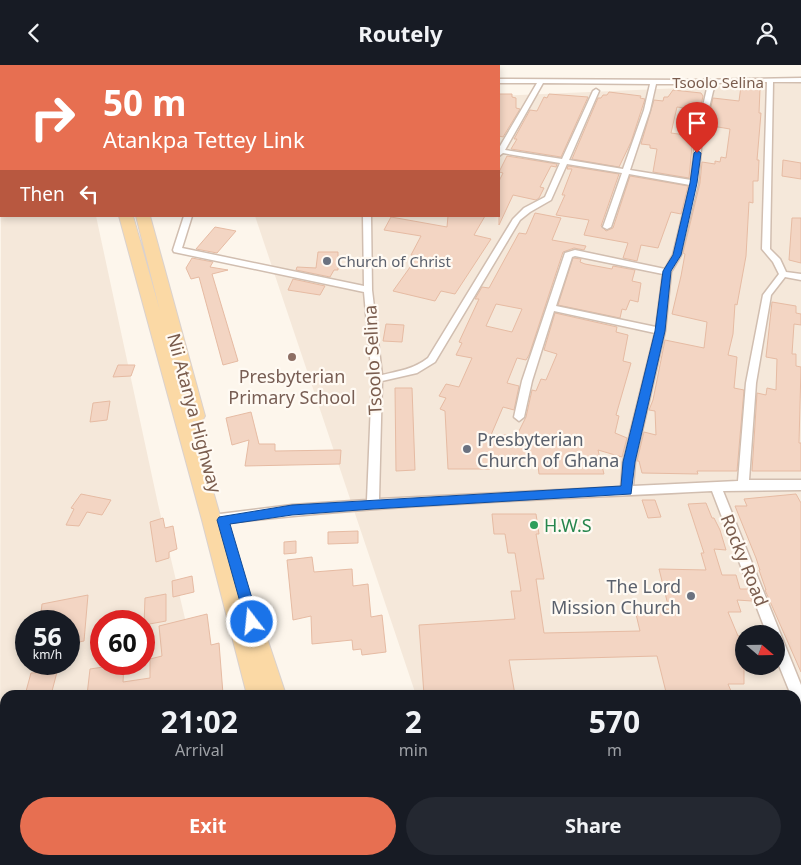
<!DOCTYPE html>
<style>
body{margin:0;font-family:"Noto Sans",sans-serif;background:#242831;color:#f1f3f6;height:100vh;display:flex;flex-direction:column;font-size:19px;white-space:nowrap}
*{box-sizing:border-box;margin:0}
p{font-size:16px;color:#9ea1a6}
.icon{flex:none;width:28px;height:28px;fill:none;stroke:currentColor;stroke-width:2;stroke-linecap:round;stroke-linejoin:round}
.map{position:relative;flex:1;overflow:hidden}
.side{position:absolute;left:0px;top:625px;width:801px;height:175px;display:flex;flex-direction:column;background:#171b24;border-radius:15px 15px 0 0;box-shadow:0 2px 8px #0003}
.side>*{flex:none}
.hud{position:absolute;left:0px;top:0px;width:500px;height:152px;box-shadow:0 2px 8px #0003;background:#e76f51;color:#fff;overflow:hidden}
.needle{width:32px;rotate:110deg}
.buttons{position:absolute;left:735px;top:560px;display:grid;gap:10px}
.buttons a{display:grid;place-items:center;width:50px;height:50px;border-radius:50%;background:#171b24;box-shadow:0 2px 8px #0003;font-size:25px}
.speed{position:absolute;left:15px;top:545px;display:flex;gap:10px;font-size:25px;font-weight:700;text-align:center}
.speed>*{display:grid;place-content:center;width:65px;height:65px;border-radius:50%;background:#171b24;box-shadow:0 2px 8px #0003;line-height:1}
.speed small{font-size:12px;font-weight:400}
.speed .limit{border:8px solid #d22;background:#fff;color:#111}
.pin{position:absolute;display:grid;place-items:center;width:42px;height:42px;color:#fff;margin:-51px -21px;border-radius:50% 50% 50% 0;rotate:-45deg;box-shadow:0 0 5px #0007}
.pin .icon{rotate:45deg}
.me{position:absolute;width:55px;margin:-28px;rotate:344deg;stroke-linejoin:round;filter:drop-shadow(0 0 4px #0008)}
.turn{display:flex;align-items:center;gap:18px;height:105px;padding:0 20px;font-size:22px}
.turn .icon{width:65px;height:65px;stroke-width:2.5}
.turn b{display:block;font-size:35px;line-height:42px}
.then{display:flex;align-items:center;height:48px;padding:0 20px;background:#0003;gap:10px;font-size:19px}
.eta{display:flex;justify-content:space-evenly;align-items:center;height:85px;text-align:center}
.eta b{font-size:30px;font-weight:700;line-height:35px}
.primary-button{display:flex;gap:10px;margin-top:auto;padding:10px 20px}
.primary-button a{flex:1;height:58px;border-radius:30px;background:#e76f51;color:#fff;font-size:20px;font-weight:700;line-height:58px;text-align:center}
.primary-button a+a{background:#242831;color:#f1f3f6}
header{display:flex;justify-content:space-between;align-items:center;height:65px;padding:0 20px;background:#171b24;font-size:22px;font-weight:700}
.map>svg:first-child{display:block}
.residential{fill:#f5e8da;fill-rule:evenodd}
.building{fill:#f3d5c3;stroke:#e6bba3;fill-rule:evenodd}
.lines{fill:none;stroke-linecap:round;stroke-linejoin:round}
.minor-casing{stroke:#d1beb0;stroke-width:3}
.primary-casing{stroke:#dad1cd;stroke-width:2}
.minor{fill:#fff;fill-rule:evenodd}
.primary{fill:#fbd9a5;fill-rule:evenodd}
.route{fill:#1a73e8;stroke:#114b97}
.worship-dot{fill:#6b7280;stroke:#fffaf3;stroke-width:2}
.education-dot{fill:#8d6e63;stroke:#fffaf3;stroke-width:2}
.leisure-dot{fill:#2e9e5b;stroke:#fffaf3;stroke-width:2}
.labels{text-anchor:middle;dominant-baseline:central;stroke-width:4.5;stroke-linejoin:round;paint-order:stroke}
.far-street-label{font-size:15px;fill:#7a5c4d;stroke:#fffaf3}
.far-worship-label{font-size:15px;fill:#5b616d;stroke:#fffaf3;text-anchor:start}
.street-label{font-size:18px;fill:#7a5c4d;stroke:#fffaf3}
.education-label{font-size:18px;fill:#785e54;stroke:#fffaf3}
.worship-label{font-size:18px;fill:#5b616d;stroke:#fffaf3;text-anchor:start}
.leisure-label{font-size:18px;fill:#27864d;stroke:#fffaf3;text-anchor:start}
</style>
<header><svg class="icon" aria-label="back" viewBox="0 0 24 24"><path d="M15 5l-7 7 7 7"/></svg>Routely<svg class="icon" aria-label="person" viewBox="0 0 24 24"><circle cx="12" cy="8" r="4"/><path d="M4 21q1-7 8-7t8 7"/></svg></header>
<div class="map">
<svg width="801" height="800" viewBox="0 0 801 800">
<rect width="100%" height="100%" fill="#fdf6ec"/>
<path class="residential" d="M801 18V800H473L471 795H796V630H416L255 151H499V31ZM744 569H776V601H744Z
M1 107V151H96L158 439 203 630H5V795H241L242 800H0ZM26 556H69V599H26ZM101 556H144V599H101Z"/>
<path class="building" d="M741 21 760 24 759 48H761L757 95H759L758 116H753V138L749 137 746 191 737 240 735 239 733 269 728 290 737 292 734 323 744 325 737 406H697L698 409 642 408 639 396H637L644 367 656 370 655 346 649 345 653 335 665 275 704 283 707 257 672 249 681 211 685 189 683 188 700 118 702 97 715 99V96L720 97 721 92 726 93 730 64 712 61 714 47 710 46 713 33 739 36Z
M673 25 701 28 703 31 700 45 677 42 671 68 693 71 689 113 653 107 657 84 650 83V80L641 79 654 35 663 36 664 32H668Z
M609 27 641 31 640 33 645 34 631 77 619 102 572 94 598 33H601L603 30H607Z
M499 29H512V32L516 33V43L520 44 503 72 499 71Z
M549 29 588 32 561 92 511 84 517 74H514L530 45 537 46 544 32 547 33Z
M507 91 557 99 556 102 551 101 540 122 544 123 539 133 536 135 513 130 499 160V116L503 108 499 107Z
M783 95 801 98V114L782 111Z
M568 101 619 109 601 161 606 166 613 163 630 111 688 121 681 149 671 147 658 183 641 180 637 196 623 193 628 178 584 170 589 155 556 150 565 130H562L572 104H567Z
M535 148 561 153 552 175 586 181 584 185 574 183 563 187 529 290 526 295 517 293 507 318 519 321 514 345 503 342 491 370H517L526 352 532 325 536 326 541 314 546 315 557 289 544 285 555 248 617 262 616 267 628 270 623 296 631 298 616 350 619 351 615 368 627 373 622 392 598 385 604 409H539L537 392H514L515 398H489L490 404H448L445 346 440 344 446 333 439 331 446 319 459 322 472 293 456 290 462 278 459 277 479 234H475L482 222 489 223 519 168 526 169ZM496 239 522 244 512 267 486 261Z
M448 151H485L474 170 491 174 455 229 441 226 435 236 393 226 418 191 411 190 421 171 384 165 391 152 447 162Z
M792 153H801V198L789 195Z
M215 162 236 166 217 188 196 184Z
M318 187H338V205H334L330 212 296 205 297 202 316 203Z
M192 193 213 197 210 202 228 205 212 209 238 296 223 300 199 212 191 214 186 203Z
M573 193 581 194 580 197 585 199 612 204 613 201 635 205 632 216 641 218 638 237 630 235 626 245 622 244 620 253 558 240Z
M293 214 325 221 320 230 288 225Z
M772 237 796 241V248L801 249V260L794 259 792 289H796V301L801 302 799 378H801V406H752L757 328 766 330 767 323 776 325 777 294 766 292Z
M386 259 404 260 402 277 383 276Z
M118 300H135L131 311 113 312Z
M395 323H412L415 405 396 406Z
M110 336 107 355 90 357 93 338Z
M251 347 259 379H275V386L341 385 340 399 245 401 249 375 232 380 226 353Z
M81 429 111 435 102 450 87 447 79 461 66 460 74 444 71 443Z
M796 429 801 438V607L765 525H766L759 505H760L756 493 735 441H747L744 434Z
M642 435H655L661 452 648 453Z
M706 438 712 453H714L720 465 726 485 714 484 722 510H736L740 524H748L752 536 737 535 741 547H728L738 571H744V619H728L731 626 666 627 657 591 509 595 515 630H424L419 560 515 554 511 526H521L515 488H508L505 469H494L492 449H536L539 469H536L544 514H536L544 568 640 566 635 545 669 544 659 504 706 505 701 488H704L688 439Z
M163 453 165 463 173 461 177 484 169 487V493L156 497 150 457Z
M358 466V478L328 479V467Z
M296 476V488L284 489V477Z
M312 492 314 507 352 504 353 521 368 519 371 552 382 550 386 587 362 590 361 584 353 585 352 575 312 579 311 551 293 555 287 495Z
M192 511 194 527 173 532 172 516Z
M166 529V556L144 560 145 533Z
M88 530 84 576 69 579V556H40L42 539Z
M207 549 211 580 219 578 223 629 87 630 90 604 124 599 123 617 150 613V594L162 591 159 561Z
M57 607 51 630H25L31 608Z"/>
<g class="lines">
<g class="minor-casing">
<path id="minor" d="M801 13V17H773L770 184 780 194 786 207 801 209V215L785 212 771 230 756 318 749 415H801V425L723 426 801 620V645L796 643V630H791L776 593V569H767L712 426C545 435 378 439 212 460L208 458 206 455 208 452 212 450 292 440 367 435 372 314 364 227 174 187 173 185 184 151H192L182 183 364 221 363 151H371L372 225 382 310C399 306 414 304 428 293L513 154 524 143 545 132 560 98 503 88 499 91V83L537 18H499V14L692 15ZM767 17 762 184 773 197 779 209 763 230 746 318 738 416 633 421 635 397 665 266 671 207 681 190 698 118 702 72 715 18ZM543 18 650 19 644 45 623 104 569 95 599 26 596 24 593 26 562 94 505 85ZM656 19H708L696 72 691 115 630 105 650 45ZM567 99 622 108 603 162 607 164 611 162 629 109 690 120 673 190 665 204 575 185 565 188 522 316 514 352 519 356 524 352 532 316 554 246 655 268 623 397 621 422 379 434 382 316 417 308 435 297 520 155 530 147 551 135ZM575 191 663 209 656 262 556 241 572 192Z
M220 795H236L235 800H219Z"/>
</g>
<g class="primary-casing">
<path id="primary" d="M98 0H108V1H98Z
M119 151H133L160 246 136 151H150L205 351 202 356H193L251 559 255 558 263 561 286 630H247L202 455Z
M289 795H334L336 800H291Z"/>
</g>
<use href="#minor" class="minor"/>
<use href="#primary" class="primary"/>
</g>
<path class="route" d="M697 85 701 88 697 118 681 190 671 206 665 266 635 397 631 429 373 444 292 450 230 459 259 557 257 562 252 563 247 562 217 455 219 452 292 440 621 421 623 397 655 266 663 206 673 190 690 118 694 88Z"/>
<g class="worship-dot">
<circle cx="327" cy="196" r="5"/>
<circle cx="467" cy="384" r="5"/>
<circle cx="691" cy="531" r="5"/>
</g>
<circle class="education-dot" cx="292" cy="292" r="5"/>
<circle class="leisure-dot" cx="534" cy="460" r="5"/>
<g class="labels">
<g class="far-street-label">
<text x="718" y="17">Tsoolo Selina</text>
</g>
<g class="far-worship-label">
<text x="337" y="196">Church of Christ</text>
</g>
<g class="street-label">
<text transform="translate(372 295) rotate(-93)">Tsoolo Selina</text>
<text transform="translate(195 348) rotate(75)">Nii Atanya Highway</text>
<text transform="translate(745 495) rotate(68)">Rocky Road</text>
</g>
<g class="education-label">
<text x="292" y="311">Presbyterian<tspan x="292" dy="21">Primary School</tspan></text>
</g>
<g class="worship-label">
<text x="477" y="374">Presbyterian<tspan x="477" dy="21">Church of Ghana</tspan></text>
<text x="681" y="521" text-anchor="end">The Lord<tspan x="681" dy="21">Mission Church</tspan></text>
</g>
<g class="leisure-label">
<text x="544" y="460">H.W.S</text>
</g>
</g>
</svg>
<div class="buttons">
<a><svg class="needle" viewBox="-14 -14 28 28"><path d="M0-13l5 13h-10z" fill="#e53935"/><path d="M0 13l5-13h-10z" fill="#9ea1a6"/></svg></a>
</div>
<div class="speed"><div>56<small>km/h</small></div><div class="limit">60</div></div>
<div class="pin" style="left:697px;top:88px;background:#d93025"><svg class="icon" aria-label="arrive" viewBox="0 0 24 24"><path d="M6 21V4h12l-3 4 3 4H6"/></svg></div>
<svg class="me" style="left:252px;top:557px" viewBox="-20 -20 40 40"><circle r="17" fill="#1a73e8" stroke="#fff" stroke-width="3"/><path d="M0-11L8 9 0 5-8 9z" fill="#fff"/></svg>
<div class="hud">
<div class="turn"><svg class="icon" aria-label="right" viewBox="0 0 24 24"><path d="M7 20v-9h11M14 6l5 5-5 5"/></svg><div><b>50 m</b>Atankpa Tettey Link</div></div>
<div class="then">Then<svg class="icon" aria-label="left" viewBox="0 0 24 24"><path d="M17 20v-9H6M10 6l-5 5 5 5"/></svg></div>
</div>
<section class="side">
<div class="eta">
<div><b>21:02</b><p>Arrival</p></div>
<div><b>2</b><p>min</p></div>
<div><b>570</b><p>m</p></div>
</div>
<div class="primary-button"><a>Exit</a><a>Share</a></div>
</section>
</div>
